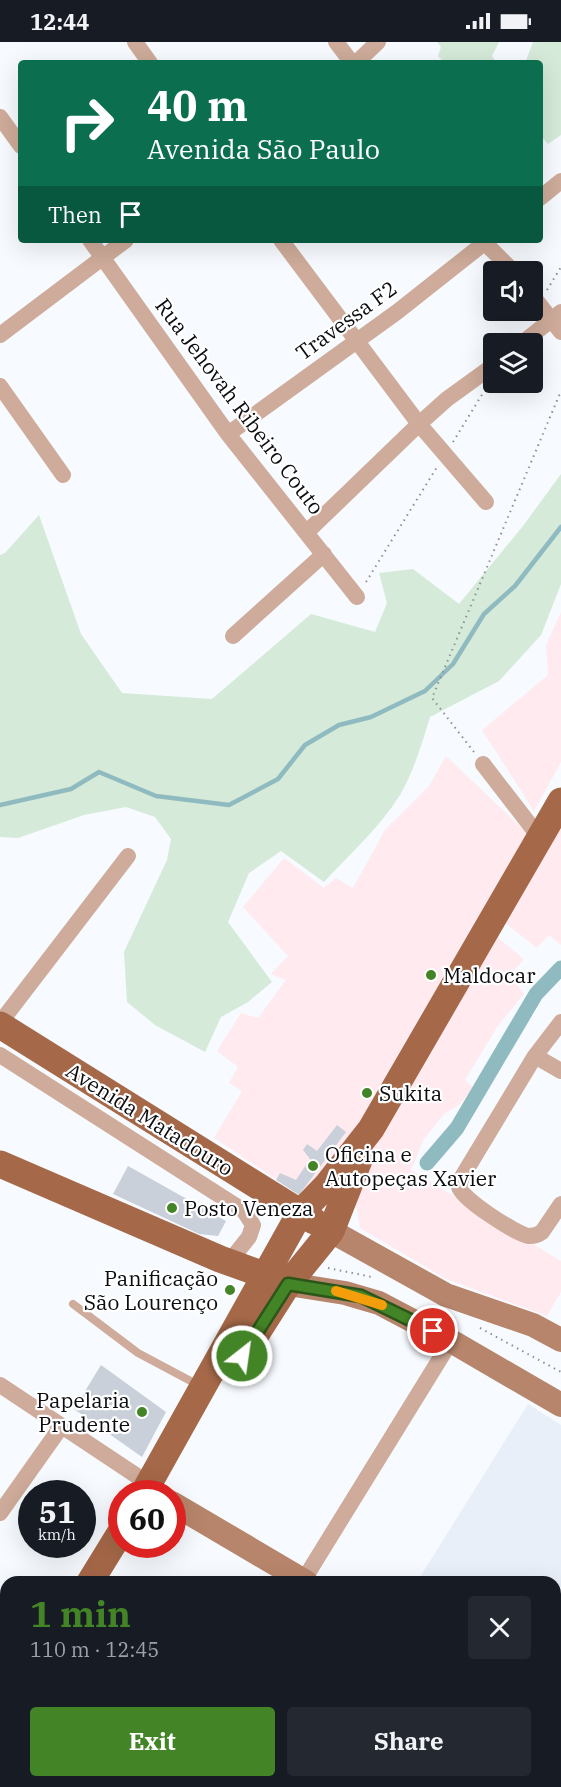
<!DOCTYPE html>
<meta charset="utf-8">
<style>
body{margin:0;font-family:"IBM Plex Serif",serif;background:#242831;color:#f1f3f6;height:100vh;display:flex;flex-direction:column;font-size:22px;white-space:nowrap}
*{box-sizing:border-box;margin:0}
p{font-size:20px;color:#9ea1a6}
.icon{flex:none;width:33px;height:33px;fill:none;stroke:currentColor;stroke-width:2;stroke-linecap:round;stroke-linejoin:round}
.map{position:relative;flex:1;overflow:hidden}
.sheet{position:absolute;left:0px;top:1534px;width:561px;height:212px;display:flex;flex-direction:column;background:#171b24;border-radius:18px 18px 0 0;box-shadow:0 6px 24px #0002}
.sheet>*{flex:none}
.guide{position:absolute;left:18px;top:18px;width:525px;height:183px;border-radius:6px;box-shadow:0 6px 24px #0002;background:#0b6e4f;color:#fff;overflow:hidden}
.buttons{position:absolute;left:483px;top:219px;display:grid;gap:12px}
.buttons a{display:grid;place-items:center;width:60px;height:60px;border-radius:6px;background:#171b24;box-shadow:0 6px 24px #0002;font-size:30px}
.speed{position:absolute;left:18px;top:1438px;display:flex;gap:12px;font-size:30px;font-weight:700;text-align:center}
.speed>*{display:grid;place-content:center;width:78px;height:78px;border-radius:50%;background:#171b24;box-shadow:0 6px 24px #0002;line-height:1}
.speed small{font-size:15px;font-weight:400}
.speed .limit{border:9px solid #d22;background:#fff;color:#111}
.pin{position:absolute;display:grid;place-items:center;width:51px;height:51px;color:#fff;margin:-26px;border:3px solid #fff;border-radius:50%;box-shadow:0 2px 6px #0007}
.me{position:absolute;width:66px;margin:-33px;rotate:30deg;stroke-linejoin:round;filter:drop-shadow(0 0 4px #0008)}
.turn{display:flex;align-items:center;gap:21px;height:126px;padding:0 30px;font-size:27px}
.turn .icon{width:78px;height:78px;stroke-width:2.5}
.turn b{display:block;font-size:42px;line-height:51px}
.then{display:flex;align-items:center;height:57px;padding:0 30px;background:#0003;gap:12px;font-size:22px}
.round{display:grid;place-items:center;flex:none;width:63px;height:63px;border-radius:6px;background:#242831}
.headline{display:flex;align-items:center;justify-content:space-between;height:102px;padding:0 30px}
h1{font-size:36px;font-weight:800;line-height:45px;color:#438426}
.primary-button{display:flex;gap:12px;margin-top:auto;padding:12px 30px}
.primary-button a{flex:1;height:69px;border-radius:6px;background:#438426;color:#fff;font-size:24px;font-weight:800;line-height:69px;text-align:center}
.primary-button a+a{background:#242831;color:#f1f3f6}
.status{display:flex;justify-content:space-between;align-items:center;height:42px;padding:0 30px;background:#171b24;direction:ltr}
.status svg{height:16px;fill:currentColor}
.map>svg:first-child{display:block}
.commercial{fill:#ffeaef}
.built{fill:#e8eff9}
.green{fill:#d5ead9}
.lines{fill:none;stroke-linecap:round;stroke-linejoin:round}
.stream{stroke:#8fbac0;stroke-width:4.5}
.canal{stroke:#8fbac0;stroke-width:15}
.building{fill:#c9d0da}
.path{stroke:#8d9093;stroke-width:2;stroke-dasharray:1.5 4.5;stroke-linecap:butt}
.lane{stroke:#ceab9a;stroke-width:8}
.street{stroke:#ceab9a;stroke-width:16}
.secondary{stroke:#b7856b;stroke-width:24}
.primary{stroke:#a56848;stroke-width:27}
.route-casing{stroke:#2c5619;stroke-width:15}
.route{stroke:#438426;stroke-width:10}
.slow{stroke:#f59e0b;stroke-width:10}
.poi-dot{fill:#438426;stroke:#fff;stroke-width:2}
.labels{text-anchor:middle;dominant-baseline:central;stroke-width:4.5;stroke-linejoin:round;paint-order:stroke}
.street-label{font-size:21px;fill:#0a0c0f;stroke:#fff}
.poi-label{font-size:21px;fill:#0a0c0f;stroke:#fff;text-anchor:start}
</style>
<div class="status"><b>12:44</b><svg viewBox="0 0 49 12"><path d="M0 12V9h3v3zM5 12V6h3v6zM10 12V3h3v9zM15 12V0h3v12zM26 1h20v11H26zM47 4h2v5h-2z"/></svg></div>
<div class="map">
<svg width="561" height="1745" viewBox="0 0 561 1745">
<rect width="100%" height="100%" fill="#f7fafe"/>
<path class="commercial" d="M561 570V720L534 769 482 688 548 633 546 603Z
M446 714 527 791 350 1096 303 1155 214 1096 242 1049 229 1041 238 1025 217 1009 241 971 258 976 286 938 271 932 288 914 243 865 284 816 324 846 336 836 353 846 385 788 429 744Z
M561 779V903L549 893 537 906 500 877Z
M491 890 524 917 510 933 524 952 497 985 465 1038 474 1046 459 1063 444 1072 424 1097 411 1128 561 1219V1250L547 1274 446 1237 360 1186 354 1152 374 1089Z"/>
<path class="built" d="M528 1362 561 1383V1544L555 1554V1540H417Z"/>
<path class="green" d="M437 0H499L492 14 497 21H445L438 14 441 5Z
M533 0H561V93L548 102 540 93V21H525Z
M561 432V542L541 593 499 639 430 675C422 701 414 729 400 753 380 785 350 812 324 840L281 809 249 831 228 880 272 940 248 960 221 975 205 1010 155 983 127 960 124 910 167 818 171 797 155 775 126 765 84 773 18 796 0 795V513L5 511 39 473 81 592 122 651 212 657 311 572 375 590 387 561 379 531 413 527 459 562 523 484Z"/>
<g class="lines">
<path class="stream" d="M0 763 71 747 99 730 156 754 229 763 278 737 305 703 339 683 371 675 425 649 453 622 484 572 515 544 561 485"/>
<path class="canal" d="M427 1121 457 1086 536 952 561 926"/>
</g>
<path class="building" d="M337 1083 346 1090 299 1153 276 1138 280 1131 296 1138 310 1117 303 1108 307 1102 317 1109Z
M128 1124 226 1179 218 1194 199 1192 113 1152Z
M101 1323 166 1370 142 1415 74 1367Z
M561 1607V1629L555 1626V1617Z"/>
<g class="lines">
<path class="path" d="M547 248 561 225
M453 400 483 351
M366 540 437 425
M474 710 432 656 561 349
M328 1226 372 1235
M480 1286 561 1330"/>
<path class="lane" d="M73 1262 138 1311 200 1344"/>
<path class="street" d="M135 0 150 21
M336 0 352 21
M356 21 378 0
M0 75 21 104
M540 156 561 139
M90 198 228 392 357 555
M281 198 419 382 486 460
M482 198 514 230
M532 253 561 290
M0 293 126 198
M521 302 561 270
M0 344 63 433
M228 392 397 270 488 198
M307 490 419 382 447 357 494 323
M233 594 324 512
M483 722 540 796
M561 980 535 1014 462 1135 459 1145C462 1157 516 1192 529 1194 534 1194 538 1193 542 1190L561 1162
M0 981 128 814
M0 1013 244 1169 253 1183 249 1195 229 1220
M535 1014 561 1029
M0 1343 149 1442
M0 1471 61 1385
M303 1539 451 1299
M555 1595 561 1585
M210 1740 218 1745
M339 1745 342 1740
M459 1745 462 1740"/>
<path class="secondary" d="M331 1189 446 1253 533 1283 561 1298
M288 1242 345 1251 379 1261 451 1299 561 1363
M172 1461 306 1540
M555 1693 561 1697"/>
<path class="primary" d="M0 983 314 1179
M0 1122 220 1217 281 1239
M236 1324 288 1242 331 1189 361 1113
M143 1452 300 1171 327 1143 371 1087 561 759
M90 1540 122 1488
M0 1687 6 1680
M0 1711 6 1704"/>
</g>
<g class="lines">
<g class="route-casing">
<path id="route" d="M242 1314 288 1242 361 1254 433 1289"/>
</g>
<use href="#route" class="route"/>
<path class="slow" d="M336 1249 382 1263"/>
</g>
<g class="poi-dot">
<circle cx="431" cy="933" r="6"/>
<circle cx="367" cy="1051" r="6"/>
<circle cx="313" cy="1124" r="6"/>
<circle cx="172" cy="1166" r="6"/>
<circle cx="230" cy="1248" r="6"/>
<circle cx="142" cy="1370" r="6"/>
</g>
<g class="labels">
<g class="street-label">
<text transform="translate(346 278) rotate(-36)">Travessa F2</text>
<text transform="translate(240 364) rotate(53)">Rua Jehovah Ribeiro Couto</text>
<text transform="translate(150 1077) rotate(32)">Avenida Matadouro</text>
</g>
<g class="poi-label">
<text x="443" y="933">Maldocar</text>
<text x="379" y="1051">Sukita</text>
<text x="325" y="1112">Oficina e<tspan x="325" dy="24">Autopeças Xavier</tspan></text>
<text x="184" y="1166">Posto Veneza</text>
<text x="218" y="1236" text-anchor="end">Panificação<tspan x="218" dy="24">São Lourenço</tspan></text>
<text x="130" y="1358" text-anchor="end">Papelaria<tspan x="130" dy="24">Prudente</tspan></text>
</g>
</g>
</svg>
<div class="buttons">
<a><svg class="icon" aria-label="sound" viewBox="0 0 24 24"><path d="M4 9h4l5-4v14l-5-4H4zM17 9q2 3 0 6"/></svg></a>
<a><svg class="icon" aria-label="layers" viewBox="0 0 24 24"><path d="M12 4l9 5-9 5-9-5zM3 14l9 5 9-5"/></svg></a>
</div>
<div class="speed"><div>51<small>km/h</small></div><div class="limit">60</div></div>
<div class="pin" style="left:433px;top:1289px;background:#d93025"><svg class="icon" aria-label="arrive" viewBox="0 0 24 24"><path d="M6 21V4h12l-3 4 3 4H6"/></svg></div>
<svg class="me" style="left:242px;top:1314px" viewBox="-20 -20 40 40"><circle r="17" fill="#438426" stroke="#fff" stroke-width="3"/><path d="M0-11L8 9 0 5-8 9z" fill="#fff"/></svg>
<div class="guide">
<div class="turn"><svg class="icon" aria-label="right" viewBox="0 0 24 24"><path d="M7 20v-9h11M14 6l5 5-5 5"/></svg><div><b>40 m</b>Avenida São Paulo</div></div>
<div class="then">Then<svg class="icon" aria-label="arrive" viewBox="0 0 24 24"><path d="M6 21V4h12l-3 4 3 4H6"/></svg></div>
</div>
<section class="sheet">
<div class="headline"><div><h1>1 min</h1><p>110 m · 12:45</p></div><a class="round"><svg class="icon" aria-label="close" viewBox="0 0 24 24"><path d="M6 6l12 12M18 6L6 18"/></svg></a></div>
<div class="primary-button"><a>Exit</a><a>Share</a></div>
</section>
</div>
